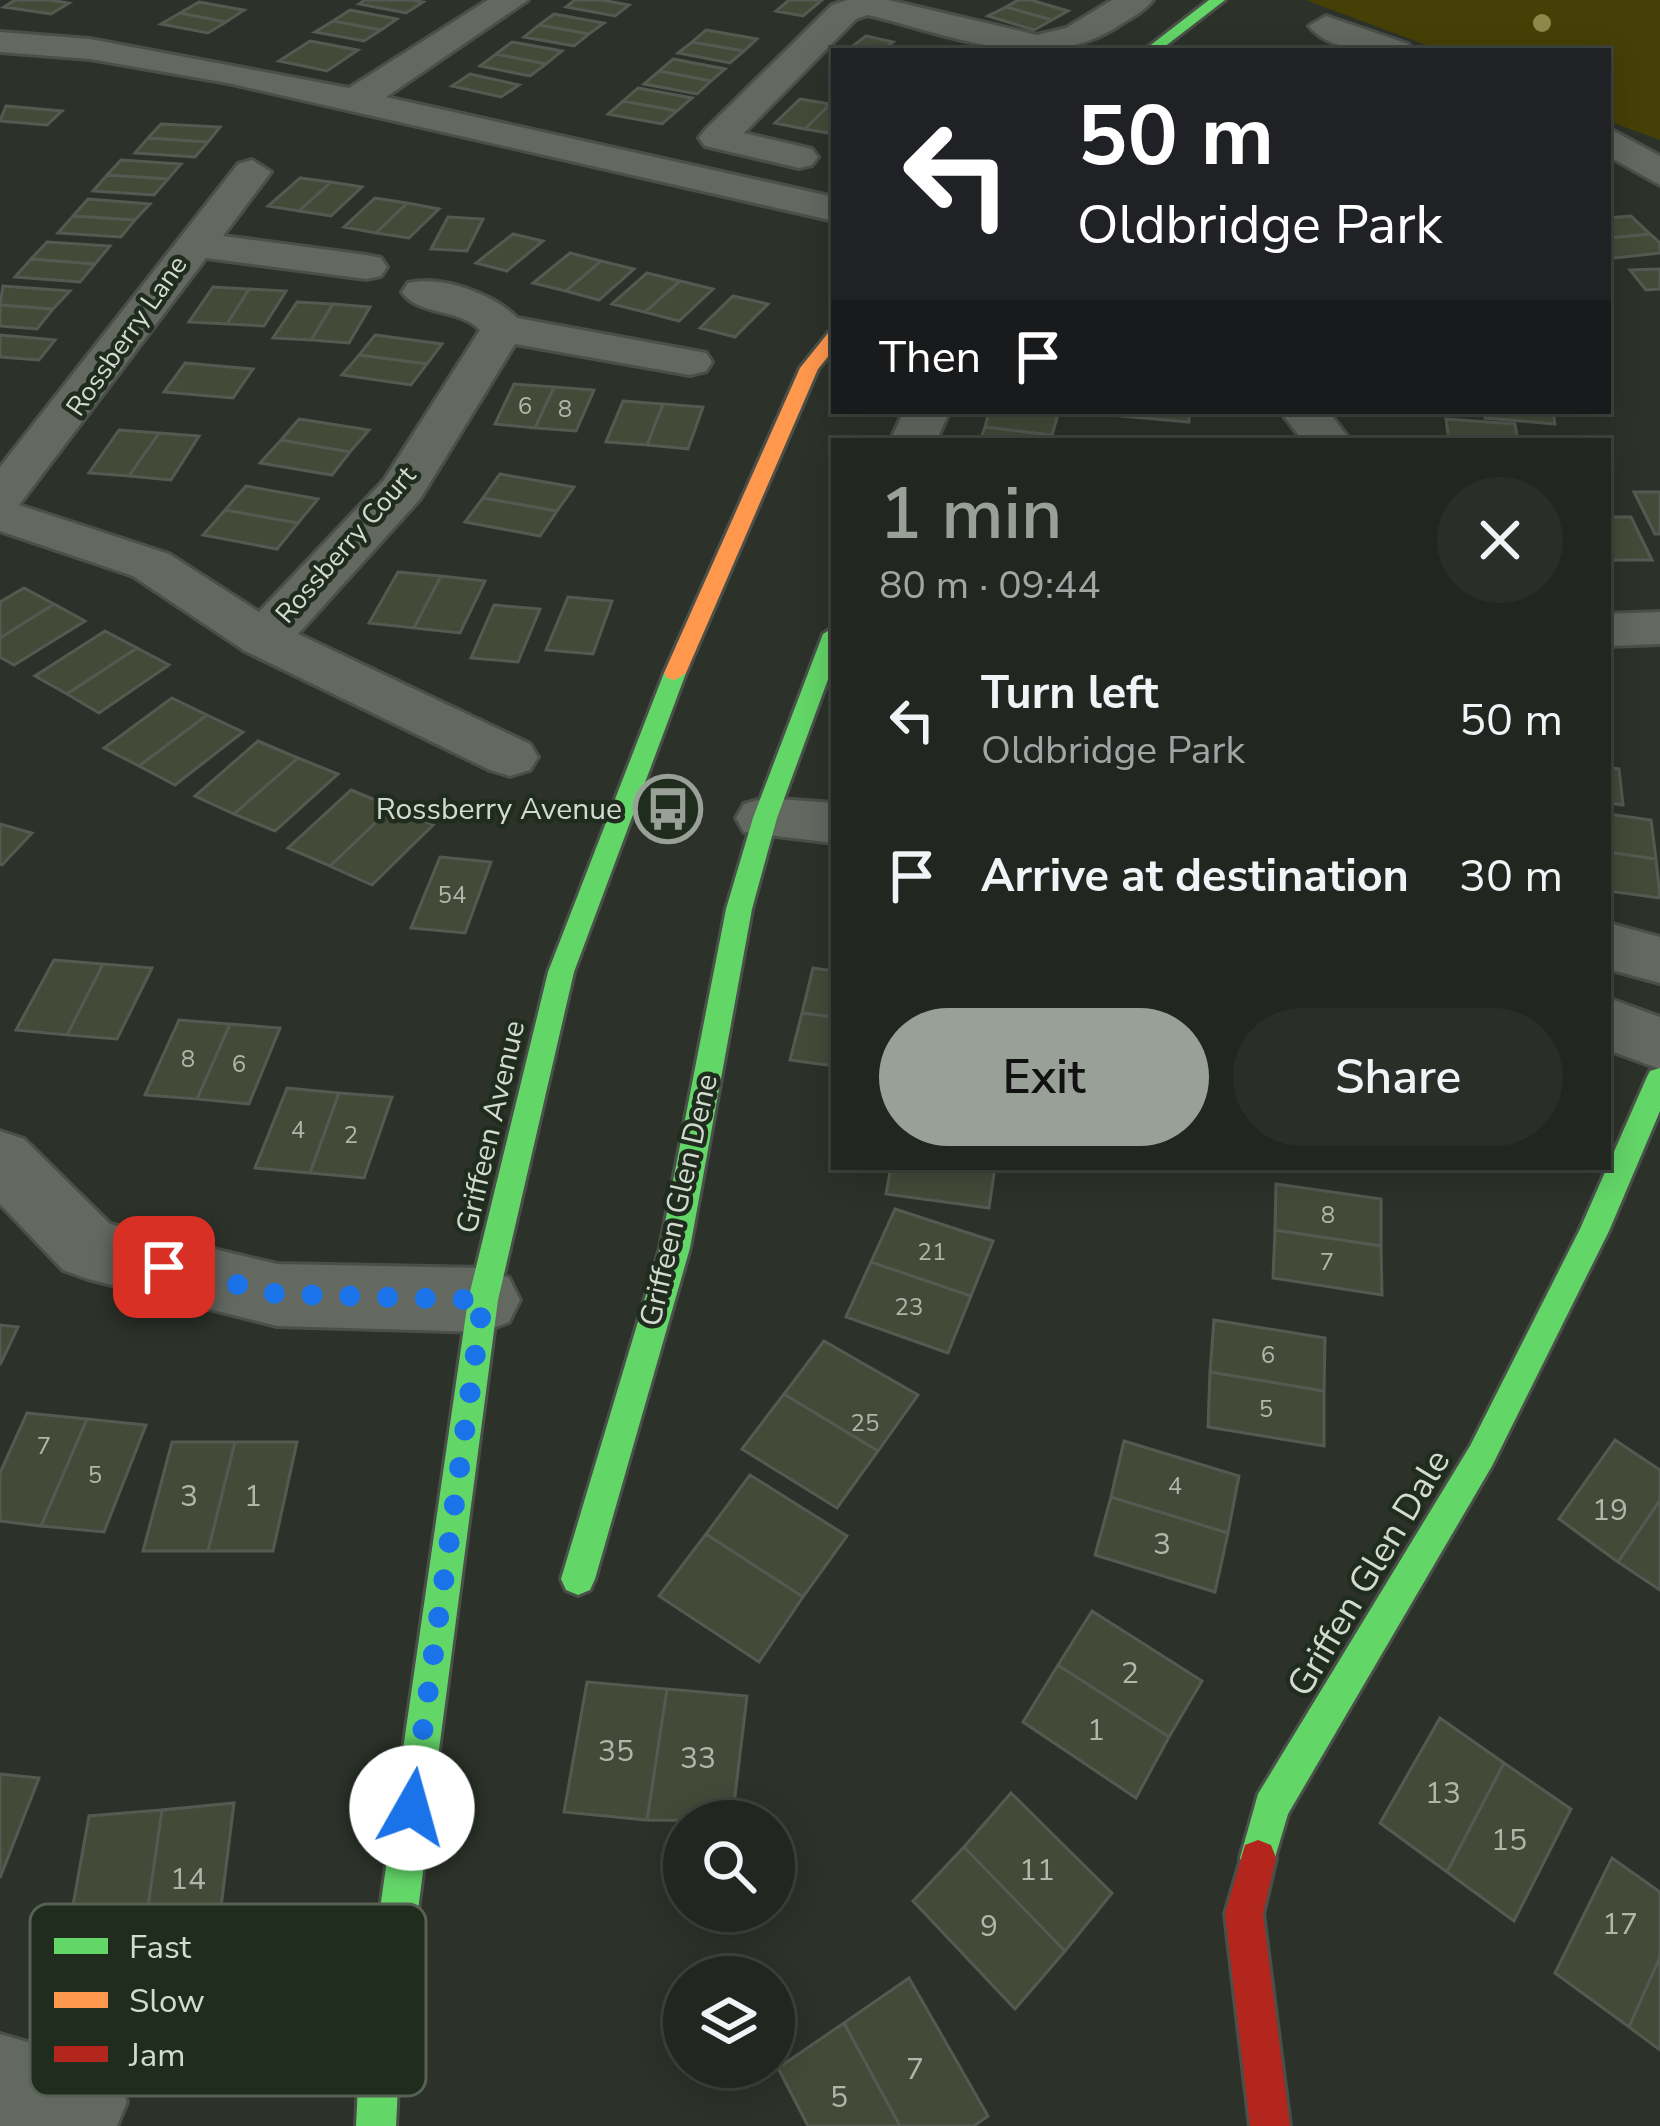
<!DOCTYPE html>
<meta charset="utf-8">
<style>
body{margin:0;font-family:"Nunito Sans",sans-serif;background:#292e29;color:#f1f3f6;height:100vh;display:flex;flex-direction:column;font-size:45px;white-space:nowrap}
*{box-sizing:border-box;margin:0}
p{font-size:39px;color:#a2a5a5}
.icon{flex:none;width:66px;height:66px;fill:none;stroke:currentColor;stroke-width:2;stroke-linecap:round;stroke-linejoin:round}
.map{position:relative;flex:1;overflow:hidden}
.side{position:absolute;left:831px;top:438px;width:780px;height:732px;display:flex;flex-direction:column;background:#212620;border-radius:0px;box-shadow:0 6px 30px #0003,0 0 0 3px #3e433e}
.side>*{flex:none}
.banner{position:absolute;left:831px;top:48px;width:780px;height:366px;border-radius:0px;box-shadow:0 6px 30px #0003,0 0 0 3px #3e433e;background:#202124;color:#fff;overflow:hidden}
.controls{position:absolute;left:663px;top:1800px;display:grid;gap:24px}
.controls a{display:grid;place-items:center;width:132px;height:132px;border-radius:50%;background:#212620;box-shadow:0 6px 30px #0003,0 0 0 3px #3e433e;font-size:60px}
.pin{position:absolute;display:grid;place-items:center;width:102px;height:102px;color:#fff;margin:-51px;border-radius:24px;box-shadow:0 6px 18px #0006}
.me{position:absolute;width:132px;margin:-66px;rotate:7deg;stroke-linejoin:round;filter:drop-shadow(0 0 9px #0008)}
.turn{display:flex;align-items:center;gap:42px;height:252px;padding:0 48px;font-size:54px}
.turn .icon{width:156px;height:156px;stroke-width:2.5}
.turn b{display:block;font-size:84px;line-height:102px}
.then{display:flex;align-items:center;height:114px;padding:0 48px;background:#0003;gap:24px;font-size:45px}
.round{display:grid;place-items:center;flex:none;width:126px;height:126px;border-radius:63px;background:#292e29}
.summary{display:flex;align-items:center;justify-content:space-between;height:204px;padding:0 48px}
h1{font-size:72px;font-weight:600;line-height:90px;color:#99a097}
.primary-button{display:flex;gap:24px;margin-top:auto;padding:24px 48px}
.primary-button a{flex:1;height:138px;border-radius:72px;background:#99a097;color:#111;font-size:48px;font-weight:600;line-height:138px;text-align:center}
.primary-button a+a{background:#292e29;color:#f1f3f6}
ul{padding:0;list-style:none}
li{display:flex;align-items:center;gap:36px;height:156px;padding:0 48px}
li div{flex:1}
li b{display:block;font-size:45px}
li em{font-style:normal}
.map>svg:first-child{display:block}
.green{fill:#464006}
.building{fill:#444a38;stroke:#565952;stroke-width:3}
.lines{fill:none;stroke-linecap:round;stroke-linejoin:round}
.street-casing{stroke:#4a5049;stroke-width:6}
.fast-casing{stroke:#4a5049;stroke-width:6}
.slow-casing{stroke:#4a5049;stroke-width:6}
.jam-casing{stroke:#4a5049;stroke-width:6}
.street{fill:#636861;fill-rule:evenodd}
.fast{fill:#63d668;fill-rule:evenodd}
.slow{fill:#ff974d;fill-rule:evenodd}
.jam{fill:#b3261e;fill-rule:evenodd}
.tree{fill:#8e894b}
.route{stroke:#1a73e8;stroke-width:21;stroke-dasharray:0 37.8}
.labels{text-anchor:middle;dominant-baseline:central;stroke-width:9;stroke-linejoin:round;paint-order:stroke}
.number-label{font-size:24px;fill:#afb7ab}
.far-street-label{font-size:27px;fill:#d3dbd1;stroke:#202c1d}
.poi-label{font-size:30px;fill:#d3dbd1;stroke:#202c1d;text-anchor:end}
.street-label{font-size:30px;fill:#d3dbd1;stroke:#202c1d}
.near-number-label{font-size:30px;fill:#afb7ab}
.near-street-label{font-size:36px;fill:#d3dbd1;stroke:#202c1d}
.key{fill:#202c1d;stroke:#566153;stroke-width:3}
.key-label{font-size:33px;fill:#d3dbd1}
</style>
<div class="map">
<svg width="1660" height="2126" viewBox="0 0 1660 2126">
<rect width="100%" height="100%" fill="#2c322a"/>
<path class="green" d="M1306 0H1660V140L1608 121V51H1442Z"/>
<path class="building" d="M15 0H49L69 3 51 14 4 7Z
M365 0H412L423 2 406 13 359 4Z
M575 0H602L629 5 615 16 566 7Z
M789 0H822L803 16 776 11Z
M1018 0H1031L1068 11 1052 20 1006 7Z
M199 2 244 10 226 22 180 13Z
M1006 7 1052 20 1034 30 988 16Z
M350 10 397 19 381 30 333 21Z
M180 13 226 22 208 33 161 24Z
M554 14 604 23 589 34 539 25Z
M333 21 381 30 364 41 315 32Z
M539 25 589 34 574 46 524 37Z
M706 30 757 39 744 51 692 42Z
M866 36 893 42 881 51H846Z
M310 41 358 50 327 71 279 61Z
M512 42 562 51 546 64 496 54Z
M692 42 744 51 730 63 678 53Z
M496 54 546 64 530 76 480 66Z
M673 59 725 69 711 81 659 71Z
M659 71 711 81 697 94 644 84Z
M470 74 519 85 501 97 452 86Z
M638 88 692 98 677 111 623 101Z
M800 99 830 104 805 129 775 123Z
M623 101 677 111 662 124 608 114Z
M830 104 834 134 805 129Z
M6 106 62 111 47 125 0 121Z
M161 124 220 127 208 142 148 138Z
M148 138 208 142 195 157 135 153Z
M121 160 181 164 168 179 107 175Z
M107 175 168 179 154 195 93 191Z
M300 178 331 182 299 211 268 206Z
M331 182 362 187 331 216 299 211Z
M375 198 407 203 376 233 344 227Z
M88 199 150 204 135 220 73 216Z
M407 203 439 209 409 238 376 233Z
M73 216 135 220 121 237 58 233Z
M1631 216 1650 234 1608 238V218Z
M448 217 483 219 467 251 431 249Z
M513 234 543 241 507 271 476 263Z
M1650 234 1660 243V253L1615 258 1608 252V238Z
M47 242 110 246 95 264 31 259Z
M570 253 601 261 566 291 533 283Z
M31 259 95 264 80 282 15 277Z
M601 261 634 269 599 300 566 291Z
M1660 269V289L1646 290 1630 270Z
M647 273 680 281 645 312 612 304Z
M680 281 713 289 679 321 645 312Z
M3 286 70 291 53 309 0 305Z
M213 287 249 289 227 324 189 322Z
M249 289 286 291 264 326 227 324Z
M733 296 768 304 735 337 700 328Z
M297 302 333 304 311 340 273 338Z
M333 304 370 307 349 343 311 340Z
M0 305 53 309 37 329 0 326Z
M0 335 55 340 39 360 0 357Z
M375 335 442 344 427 364 359 355Z
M359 355 427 364 411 385 342 375Z
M185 363 253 369 233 398 164 392Z
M514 384 554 387 535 428 495 424Z
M554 387 594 390 576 431 535 428Z
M623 401 663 404 647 445 606 442Z
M663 404 703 407 688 449 647 445Z
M989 411H1059L1052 435 985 427Z
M1121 411H1189V422L1120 416Z
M1484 411H1553L1555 424 1485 418Z
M299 419 369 430 350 452 281 440Z
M1446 419 1515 424 1518 441H1449Z
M985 427 1052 435 1051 441H980Z
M119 430 159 433 129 476 89 473Z
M159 433 199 436 171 480 129 476Z
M281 440 350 452 332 475 260 463Z
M500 474 574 487 557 511 483 498Z
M246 486 318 499 298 523 225 510Z
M1634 492H1660V534H1655Z
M483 498 557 511 540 536 465 522Z
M225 510 298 523 277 549 203 535Z
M1608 517H1631L1652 560H1608Z
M398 572 441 576 414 628 369 623Z
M441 576 485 581 460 633 414 628Z
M24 588 54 604 0 638V602Z
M568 597 612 601 593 654 546 650Z
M54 604 85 621 14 665 0 657V638Z
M494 605 540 609 518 662 471 658Z
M105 631 137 648 67 694 35 676Z
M137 648 169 665 99 713 67 694Z
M172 698 207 715 139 766 104 748Z
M207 715 243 732 175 785 139 766Z
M258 741 298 758 234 814 195 796Z
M298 758 338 774 275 831 234 814Z
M1608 767 1619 769 1623 805 1608 803Z
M351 790 392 807 330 866 288 848Z
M392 807 433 825 372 885 330 866Z
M1608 814 1651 820 1656 859 1608 852Z
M0 824 32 833 2 865 0 864Z
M1608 852 1656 859 1660 898 1608 891Z
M440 857 491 862 465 933 411 928Z
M54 960 103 964 67 1035 16 1030Z
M103 964 152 968 117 1039 67 1035Z
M813 968 834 971V1017L802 1013Z
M802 1013 834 1017V1066L790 1060Z
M179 1020 230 1024 197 1099 145 1095Z
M230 1024 280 1028 249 1104 197 1099Z
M287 1088 339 1093 310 1173 255 1168Z
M339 1093 392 1097 364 1178 310 1173Z
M891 1167H995L989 1208 886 1194Z
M1276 1184 1381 1199V1246L1275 1230Z
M895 1209 993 1241 971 1296 871 1262Z
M1275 1230 1381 1246 1382 1295 1273 1278Z
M871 1262 971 1296 948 1353 846 1317Z
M1214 1320 1325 1338 1324 1391 1210 1372Z
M0 1325 18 1327 0 1365Z
M824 1341 918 1395 878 1451 784 1394Z
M1210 1372 1324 1391V1446L1208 1427Z
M784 1394 878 1451 837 1508 742 1449Z
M27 1413 87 1419 41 1526 0 1521V1473Z
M87 1419 146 1425 104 1532 41 1526Z
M1615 1440 1660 1470V1500L1618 1562 1559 1519Z
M1124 1441 1239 1476 1228 1533 1111 1497Z
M172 1442H235L208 1551H143Z
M235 1442H297L273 1551H208Z
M750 1475 847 1536 803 1597 706 1534Z
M1111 1497 1228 1533 1215 1592 1095 1555Z
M1660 1500V1590L1618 1562Z
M706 1534 803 1597 759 1662 659 1596Z
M1092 1611 1202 1681 1169 1737 1058 1665Z
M1058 1665 1169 1737 1136 1798 1023 1722Z
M587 1682 667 1689 647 1820 564 1812Z
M667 1689 747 1696 732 1821 647 1820Z
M1440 1718 1504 1763 1447 1872 1380 1823Z
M1504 1763 1571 1809 1514 1921 1447 1872Z
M0 1774 39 1778 0 1878Z
M1011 1793 1112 1893 1065 1951 964 1847Z
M234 1803 216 1947 141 1954 162 1810Z
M162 1810 141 1954 63 1961 89 1816Z
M964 1847 1065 1951 1015 2009 913 1901Z
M1612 1858 1660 1892V1957L1629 2027 1555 1973Z
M1660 1957V2050L1629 2027Z
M909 1978 988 2116 974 2126H900L844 2023Z
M844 2023 900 2126H808L778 2068Z"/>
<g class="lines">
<g class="street-casing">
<path id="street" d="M488 0H528L386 97 834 197V221L228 83 90 59 0 52V32L90 39 349 88Z
M847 0H888L1037 35 1066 28 1112 0H1153C1143 13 1128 19 1115 28 1039 75 948 34 868 15L856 19 744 133 812 149 818 157 812 165 799 168 705 146 699 138 705 130 832 5Z
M1326 16 1408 44 1413 51C1381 51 1331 54 1309 26Z
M1608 128 1660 156V185L1608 156Z
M252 160 271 172 223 236 366 255 381 258 387 267 381 276 366 279 206 258 19 505 169 554 259 612 384 480 480 330C460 308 418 316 402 292L408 283C442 275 494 294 517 318L706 353 712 362 706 371 690 375 515 344 420 499 298 634 530 744 538 757 530 770 510 776 490 770 245 651 133 576 0 531V467L238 164Z
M904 411H950L936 441H890Z
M1280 411H1328L1351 441H1303Z
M1660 612V644L1608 646V614Z
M765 798 834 803V843L744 832 736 818 744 804Z
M1608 923 1660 937V983L1608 969Z
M1608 998 1660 1017V1069L1608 1050Z
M0 1131 24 1139 110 1224 277 1264 483 1268 509 1278 520 1300 509 1322 483 1332 277 1326 88 1279 63 1270 0 1204Z
M0 2034 113 2067 127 2102 117 2126H0Z"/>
</g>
<g class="fast-casing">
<path id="fast" d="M1209 0H1225L1159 51H1143Z
M834 627V663L777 818 752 909 690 1248 595 1579 590 1590 578 1595 566 1590 561 1579 660 1248 726 909 753 818 823 634Z
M675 666 686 673 574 972 498 1300 400 2047 396 2126H356L360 2047 468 1300 548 972 664 673Z
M1660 1068V1111L1609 1231 1492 1466 1288 1814 1271 1871 1258 1876 1245 1871 1240 1858 1258 1794 1470 1446 1580 1229 1646 1079 1650 1071Z"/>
</g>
<g class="slow-casing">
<path id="slow" d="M834 332V349L818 369 686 673 675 680 667 678 664 673 800 368 828 333Z"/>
</g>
<g class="jam-casing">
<path id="jam" d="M1258 1840 1271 1845 1276 1858 1263 1914 1290 2126H1250L1225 1914 1245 1845Z"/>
</g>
<use href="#street" class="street"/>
<use href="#fast" class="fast"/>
<use href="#slow" class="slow"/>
<use href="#jam" class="jam"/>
</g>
<circle class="tree" cx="1542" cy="23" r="9"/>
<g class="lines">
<path class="route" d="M164 1267 277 1294 483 1300 412 1808"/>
</g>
<defs>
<g id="bus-ring" transform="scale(3.45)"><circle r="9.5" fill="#202c1d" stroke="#99a097" stroke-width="1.5"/><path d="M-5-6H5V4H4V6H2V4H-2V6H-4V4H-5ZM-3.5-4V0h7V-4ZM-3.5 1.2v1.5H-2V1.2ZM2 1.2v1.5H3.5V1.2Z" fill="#99a097"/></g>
</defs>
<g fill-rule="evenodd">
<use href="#bus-ring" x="668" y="809"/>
</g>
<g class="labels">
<g class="number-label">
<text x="525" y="406">6</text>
<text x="565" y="409">8</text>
<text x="452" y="895">54</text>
<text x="188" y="1059">8</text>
<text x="239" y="1064">6</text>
<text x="298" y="1130">4</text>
<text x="351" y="1135">2</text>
<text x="1328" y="1215">8</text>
<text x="932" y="1252">21</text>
<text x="1327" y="1262">7</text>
<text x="909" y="1307">23</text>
<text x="1268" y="1355">6</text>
<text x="1266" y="1409">5</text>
<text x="865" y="1423">25</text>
<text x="44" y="1446">7</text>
<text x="95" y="1475">5</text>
<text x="1175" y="1486">4</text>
</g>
<g class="far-street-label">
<text transform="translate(127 336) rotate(-55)">Rossberry Lane</text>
<text transform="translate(346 545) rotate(-49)">Rossberry Court</text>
</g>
<g class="poi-label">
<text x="622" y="809">Rossberry Avenue</text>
</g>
<g class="street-label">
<text transform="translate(491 1127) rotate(-77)">Griffeen Avenue</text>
<text transform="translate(679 1200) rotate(-77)">Griffeen Glen Dene</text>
</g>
<g class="near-number-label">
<text x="189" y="1496">3</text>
<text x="253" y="1496">1</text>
<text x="1610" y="1510">19</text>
<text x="1162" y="1544">3</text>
<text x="1130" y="1673">2</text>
<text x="1096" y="1730">1</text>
<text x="616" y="1751">35</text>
<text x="698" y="1758">33</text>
<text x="1443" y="1793">13</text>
<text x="1509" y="1840">15</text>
<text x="1037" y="1870">11</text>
<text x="188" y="1879">14</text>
<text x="1620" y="1924">17</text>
<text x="989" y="1926">9</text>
<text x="915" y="2069">7</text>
<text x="839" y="2097">5</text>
</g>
<g class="near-street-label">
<text transform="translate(1369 1573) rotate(-59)">Griffen Glen Dale</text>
</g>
</g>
<rect x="30" y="1904" width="396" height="192" rx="18" class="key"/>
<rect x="54" y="1938" width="54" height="16" fill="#63d668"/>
<rect x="54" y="1992" width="54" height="16" fill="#ff974d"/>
<rect x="54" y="2046" width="54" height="16" fill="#b3261e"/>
<g class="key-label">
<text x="129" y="1958">Fast</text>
<text x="129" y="2012">Slow</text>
<text x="129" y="2066">Jam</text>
</g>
</svg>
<div class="controls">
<a><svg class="icon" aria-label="search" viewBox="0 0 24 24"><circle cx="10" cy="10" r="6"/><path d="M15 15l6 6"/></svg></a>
<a><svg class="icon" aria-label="layers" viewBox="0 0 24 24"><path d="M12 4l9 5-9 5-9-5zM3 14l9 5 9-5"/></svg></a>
</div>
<div class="pin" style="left:164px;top:1267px;background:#d93025"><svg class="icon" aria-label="arrive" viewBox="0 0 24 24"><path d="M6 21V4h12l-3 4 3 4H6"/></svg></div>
<svg class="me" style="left:412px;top:1808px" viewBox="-20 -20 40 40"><circle r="19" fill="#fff"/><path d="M0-13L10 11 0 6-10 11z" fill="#1a73e8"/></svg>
<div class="banner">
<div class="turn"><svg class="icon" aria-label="left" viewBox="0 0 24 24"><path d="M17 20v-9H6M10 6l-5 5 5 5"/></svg><div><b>50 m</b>Oldbridge Park</div></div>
<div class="then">Then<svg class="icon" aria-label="arrive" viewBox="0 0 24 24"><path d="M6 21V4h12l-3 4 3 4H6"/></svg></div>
</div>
<section class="side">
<div class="summary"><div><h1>1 min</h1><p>80 m · 09:44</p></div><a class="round"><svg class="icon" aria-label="close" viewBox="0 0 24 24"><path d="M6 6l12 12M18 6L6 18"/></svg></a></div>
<ul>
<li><svg class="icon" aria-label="left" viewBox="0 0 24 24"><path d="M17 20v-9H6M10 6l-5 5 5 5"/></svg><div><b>Turn left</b><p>Oldbridge Park</p></div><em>50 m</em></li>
<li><svg class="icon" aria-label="arrive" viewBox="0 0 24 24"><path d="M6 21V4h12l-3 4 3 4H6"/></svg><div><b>Arrive at destination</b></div><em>30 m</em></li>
</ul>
<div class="primary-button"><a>Exit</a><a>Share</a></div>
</section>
</div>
